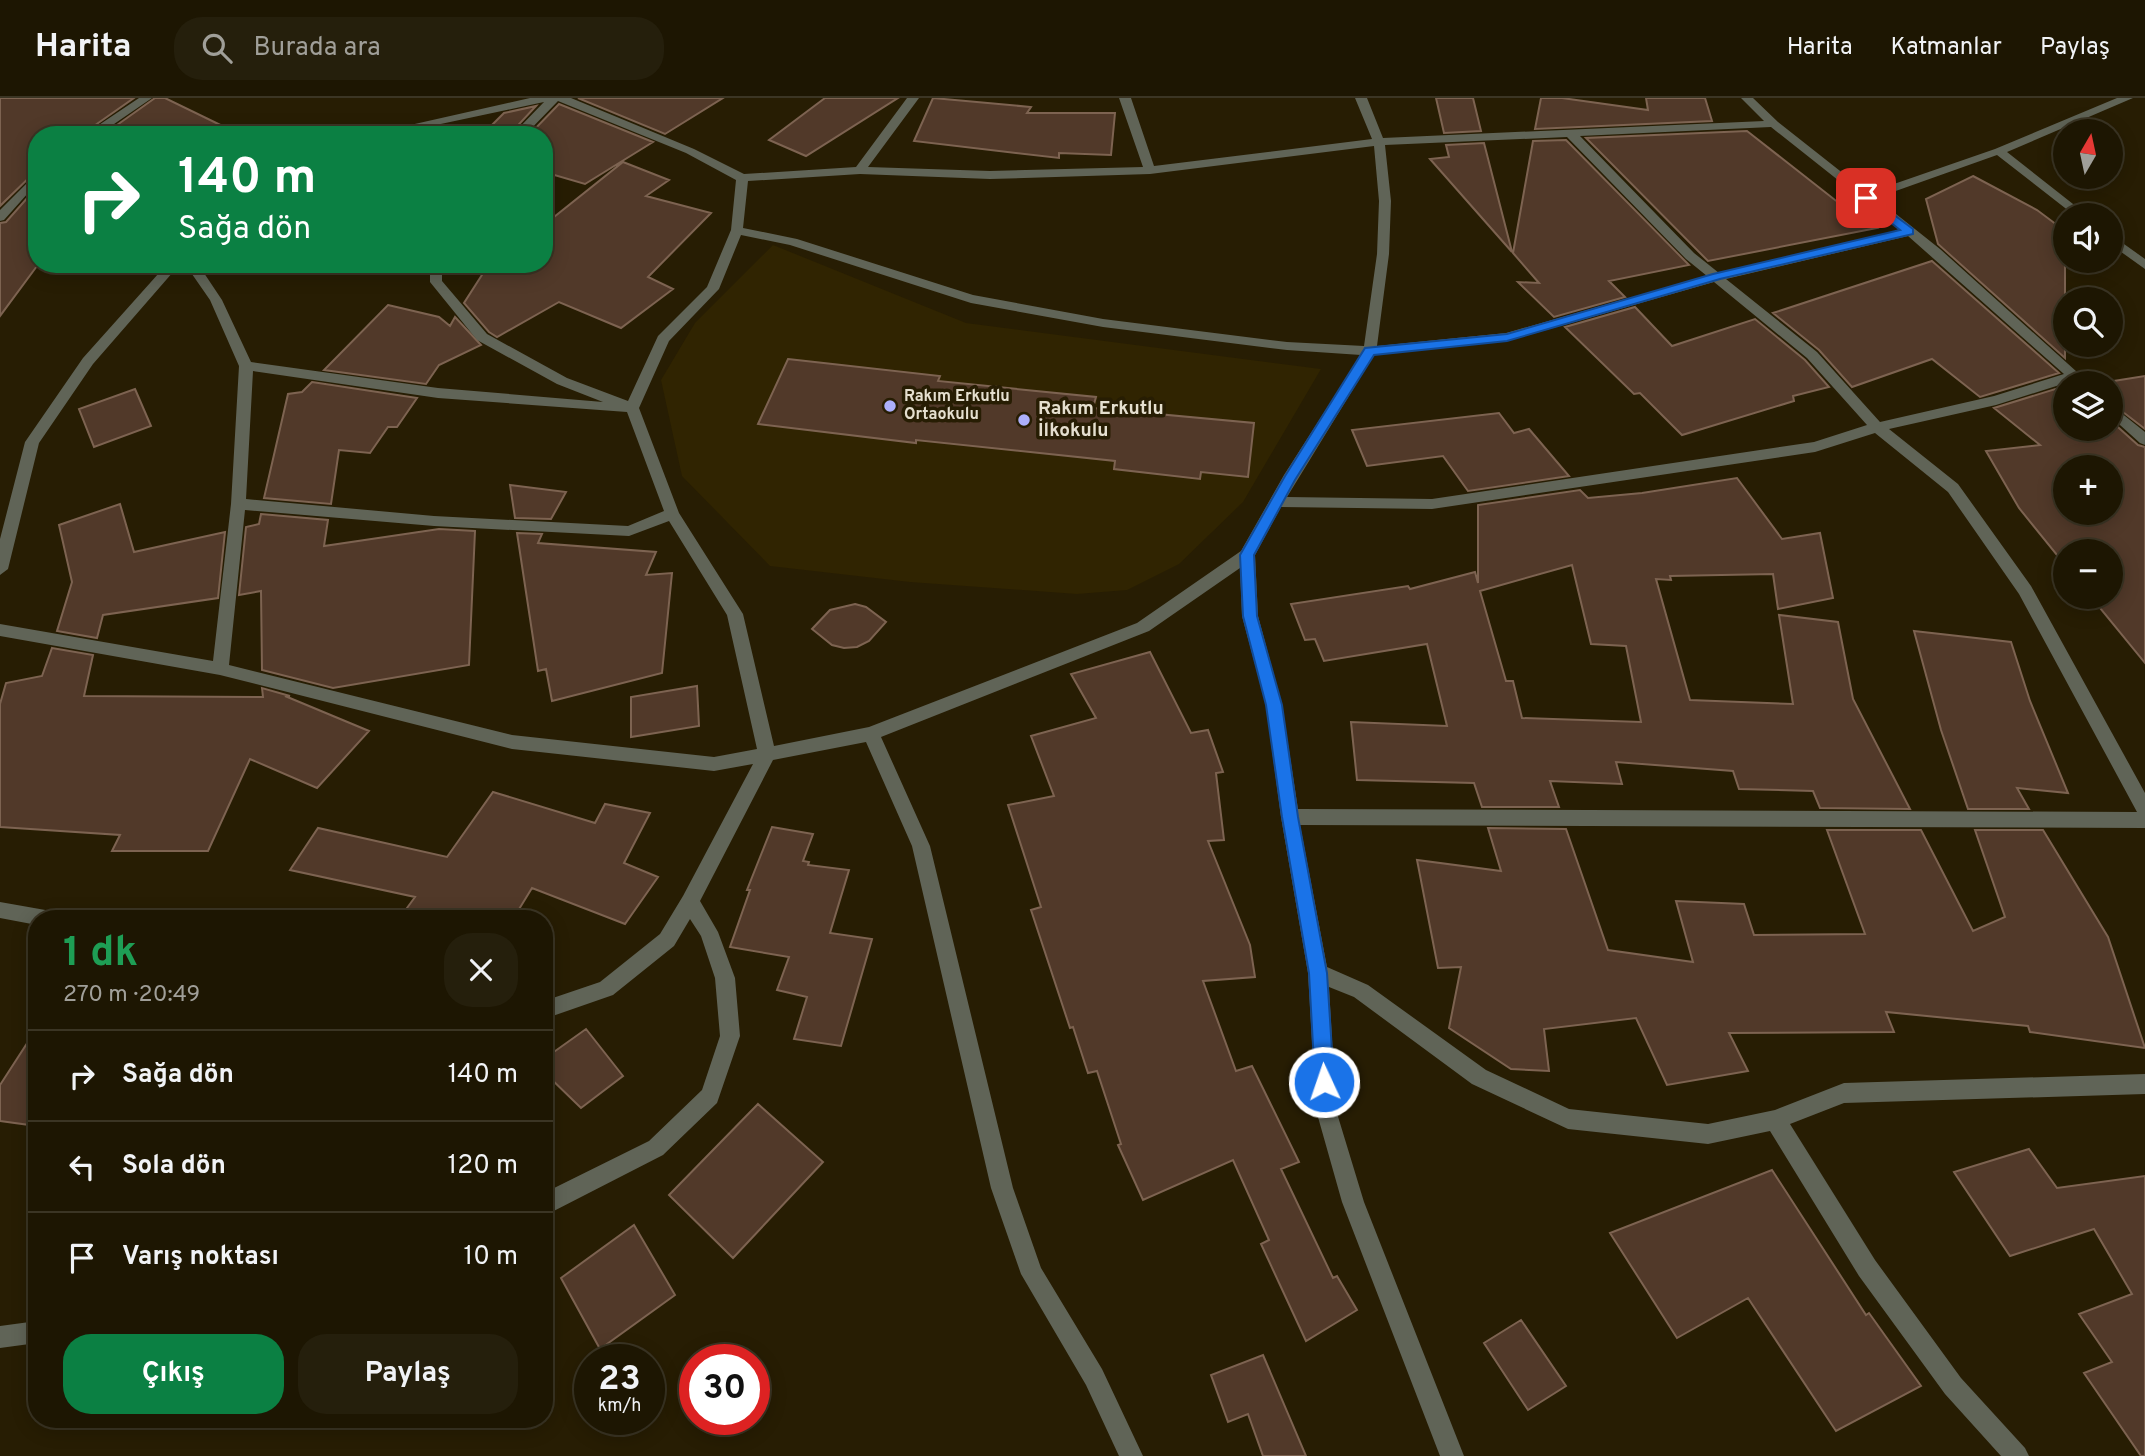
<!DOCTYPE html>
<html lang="tr">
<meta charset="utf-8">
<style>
body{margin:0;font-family:Overpass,sans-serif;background:#251f0c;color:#f1f3f6;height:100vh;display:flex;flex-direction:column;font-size:26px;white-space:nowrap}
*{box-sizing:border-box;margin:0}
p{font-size:23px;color:#a09f99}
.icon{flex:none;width:38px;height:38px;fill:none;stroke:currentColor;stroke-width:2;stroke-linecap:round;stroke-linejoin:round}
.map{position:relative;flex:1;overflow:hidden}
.panel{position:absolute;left:28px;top:812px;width:525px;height:518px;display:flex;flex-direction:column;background:#1d1602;border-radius:28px;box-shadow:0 4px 18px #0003,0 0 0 2px #3b3524}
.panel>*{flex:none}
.hud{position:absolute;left:28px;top:28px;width:525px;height:147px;border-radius:28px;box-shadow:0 4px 18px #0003,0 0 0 2px #3b3524;background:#0b8043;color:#fff;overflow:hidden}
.needle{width:46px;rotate:9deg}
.tools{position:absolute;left:2053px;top:21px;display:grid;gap:14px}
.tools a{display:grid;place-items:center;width:70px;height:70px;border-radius:50%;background:#1d1602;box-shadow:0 4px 18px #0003,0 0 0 2px #3b3524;font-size:35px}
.speed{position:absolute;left:574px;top:1246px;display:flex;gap:14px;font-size:35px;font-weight:700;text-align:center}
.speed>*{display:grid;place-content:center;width:91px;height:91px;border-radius:50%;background:#1d1602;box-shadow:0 4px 18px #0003,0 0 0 2px #3b3524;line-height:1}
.speed small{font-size:18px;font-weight:400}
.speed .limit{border:10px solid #d22;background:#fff;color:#111}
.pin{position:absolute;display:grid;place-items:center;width:60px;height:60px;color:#fff;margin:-30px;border-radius:14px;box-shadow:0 4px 10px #0006}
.me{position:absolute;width:77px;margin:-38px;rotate:357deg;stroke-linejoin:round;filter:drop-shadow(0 0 5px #0008)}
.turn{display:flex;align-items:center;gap:24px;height:147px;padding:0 35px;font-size:32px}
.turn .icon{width:91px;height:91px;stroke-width:2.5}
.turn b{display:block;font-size:49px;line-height:60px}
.round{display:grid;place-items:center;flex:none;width:74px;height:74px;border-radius:28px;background:#251f0c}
.head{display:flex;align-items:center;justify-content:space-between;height:119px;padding:0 35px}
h1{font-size:42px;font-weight:700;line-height:52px;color:#1e9e55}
.action{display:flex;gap:14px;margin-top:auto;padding:14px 35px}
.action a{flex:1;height:80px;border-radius:28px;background:#0b8043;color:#fff;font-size:28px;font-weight:700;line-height:80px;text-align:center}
.action a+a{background:#251f0c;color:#f1f3f6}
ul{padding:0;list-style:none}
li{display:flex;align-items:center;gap:21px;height:91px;padding:0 35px;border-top:2px solid #3b3524}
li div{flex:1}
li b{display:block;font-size:26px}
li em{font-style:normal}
header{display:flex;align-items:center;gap:42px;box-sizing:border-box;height:98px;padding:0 35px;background:#1d1602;border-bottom:2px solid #3b3524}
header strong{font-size:33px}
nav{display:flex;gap:38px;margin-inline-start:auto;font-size:24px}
.search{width:490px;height:63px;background:#251f0c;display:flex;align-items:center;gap:18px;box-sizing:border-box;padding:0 24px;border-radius:28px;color:#a09f99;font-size:26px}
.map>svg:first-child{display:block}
.built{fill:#302401}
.building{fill:#513929;stroke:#7d6351;stroke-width:2;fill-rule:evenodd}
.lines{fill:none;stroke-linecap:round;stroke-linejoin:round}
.minor{fill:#606457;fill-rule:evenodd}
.route{fill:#1a73e8;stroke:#114b97;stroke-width:2}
.poi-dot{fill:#acaffb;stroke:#271d03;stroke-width:2.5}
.labels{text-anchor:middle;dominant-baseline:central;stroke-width:7;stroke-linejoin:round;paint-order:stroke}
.far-poi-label{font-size:16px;font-weight:bold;fill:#e5dfcf;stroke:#271d03;text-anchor:start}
.poi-label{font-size:19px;font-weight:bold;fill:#e5dfcf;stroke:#271d03;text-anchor:start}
</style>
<header>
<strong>Harita</strong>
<div class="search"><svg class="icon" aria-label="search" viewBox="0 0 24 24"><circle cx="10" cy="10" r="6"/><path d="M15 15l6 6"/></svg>Burada ara</div>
<nav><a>Harita</a><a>Katmanlar</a><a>Paylaş</a></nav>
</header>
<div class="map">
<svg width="2145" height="1358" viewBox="0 0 2145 1358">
<rect width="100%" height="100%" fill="#271d03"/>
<path class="built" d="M773 147 966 225 1321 271 1243 404 1179 466 1127 492 1077 496 910 484 770 468 682 378 661 282 695 225Z"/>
<path class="building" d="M0 0H134L81 37H37V72L0 108Z
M155 0H165L241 37H103Z
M578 0H723L665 36Z
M825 0H898L806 58 769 42Z
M933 0 1031 9 1027 15H1115L1111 57 1059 55V60L914 43Z
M1436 0H1473L1481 33 1444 35Z
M1541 0H1562L1648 12 1646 0H1705L1712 23 1535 31Z
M559 6 653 44 585 86 544 74V37H529Z
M536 8 509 37 487 32 504 15Z
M1747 33 1835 102 1877 130 1708 163 1586 40Z
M1566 42 1689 167 1609 183 1625 199 1554 219 1518 184 1539 185 1513 155 1533 43Z
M1484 45 1512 154 1430 61 1449 59 1446 47Z
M623 64 669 82 646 98 711 115 648 179 673 191 621 230 559 204 497 239 489 234 464 205 489 166H544V127Z
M1973 78 2037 112 2065 133V260L1938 146 1926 101Z
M37 89V168L0 218V125L6 124Z
M1932 163 2059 275 1980 299 1932 261 1852 289 1819 252 1773 215Z
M388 207 439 219 450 228 455 219 481 247 439 267 426 286 324 272Z
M1635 209 1672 248 1755 221 1805 262 1829 289 1793 298 1794 303 1682 337 1640 295 1634 296 1565 229Z
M788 261 940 278 938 283 1096 299 1093 310 1254 325 1248 379 1201 374 1200 381 1114 371 1115 363 916 342V345L758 326Z
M2145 278V331L2110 304V285H2101Z
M312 284 417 300 397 329H388L370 355 339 352 331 406 264 400 288 296 302 294Z
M2065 288V331H2110V322L2138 347 2145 349V565L2091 499H2110V453H2065V467L2019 410 1986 353 2040 347 1994 310ZM2065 369H2110V415H2065Z
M135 291 151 328 94 349 79 311Z
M1499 315 1514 335 1529 331 1569 378 1468 393 1443 358 1367 368 1352 332Z
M1737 380 1782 441 1820 435 1833 500 1778 511 1773 476 1670 478 1671 482 1656 481 1690 602 1793 606 1779 517 1838 524 1853 601 1910 711 1820 710 1813 693 1739 691 1733 673 1616 664 1622 686 1550 683 1559 709H1482L1474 685 1357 682 1351 624 1447 628 1427 546 1324 563 1315 541 1305 542 1291 506 1408 488 1410 491 1475 474 1478 485V407L1580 392 1588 400 1642 395ZM1572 467 1591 546 1626 548 1641 624 1522 620 1513 583H1506L1480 493Z
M510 387 566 394 551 421 515 420Z
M120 406 134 454 225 434 218 500 103 517 97 540 57 533 72 484 59 427Z
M261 416 328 422 324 448 439 431 475 433 469 567 333 590 262 572 261 493 239 497 246 429 259 426Z
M517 435 542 436 538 445 656 454 646 477 672 475 662 575 552 603 546 571 538 573Z
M855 506 866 509 886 524 869 543 857 549 844 550 832 547 812 531 830 512Z
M1914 533 2011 544 2030 603 2068 695 2017 690 2029 711H1968L1941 632Z
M52 550 93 557 84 598 263 599 262 590 290 598H285L369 633 317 690 250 661 208 753H112L120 737 0 729V606L6 585 42 578Z
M1150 554 1191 635 1208 632 1223 674 1216 675 1224 742 1208 743 1250 847 1255 879 1203 883 1236 973 1252 968 1299 1064 1281 1071 1333 1180 1337 1178 1357 1212 1306 1243 1261 1146 1269 1142 1233 1062 1143 1102 1118 1047 1121 1046 1097 973 1088 975 1073 929 1070 930 1031 812 1041 809 1008 707 1054 698 1031 638 1096 620 1071 576Z
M697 588 699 628 631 639V599Z
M493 694 595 725 605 706 650 715 624 765 658 779 625 826 532 790 513 821H399L415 799 290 772 318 730 447 759Z
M772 729 813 736 803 763 809 764 808 767 849 772 830 835 872 841 841 948 794 941 807 899 777 892 789 859 730 849 750 792H747Z
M1488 730 1566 731 1608 852 1693 864 1676 803 1744 806 1754 837 1865 836 1827 732H1921L1973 833 2005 819 1975 732H2043L2108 839 2145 950 2030 934 2028 928 1886 914 1894 934 1729 935 1748 973 1667 987 1636 920 1544 931 1549 973 1511 971 1449 930 1461 869 1438 870 1417 762 1501 773Z
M37 930V1028L0 1023V987Z
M586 931 623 978 581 1010 544 974V961Z
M758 1006 823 1064 733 1160 669 1097Z
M2029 1051 2057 1090 2145 1078V1358H2141L2084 1275 2112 1264 2079 1216 2132 1196 2094 1131 2010 1158 1954 1074Z
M1772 1072 1866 1217 1869 1215 1921 1288 1836 1333 1748 1200 1677 1240 1610 1135Z
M634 1127 675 1197 600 1251 561 1180Z
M1521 1222 1566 1288 1528 1312 1484 1245Z
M1263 1257 1306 1358H1263L1248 1316 1228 1324 1211 1277Z"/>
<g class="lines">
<path class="minor" d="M139 0H152L98 37H84Z
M530 0H571L694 51 744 76 856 69 907 0H919L868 69 990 73 1143 69 1119 0H1131L1154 68 1372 41 1355 0H1367L1383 40 1764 23 1741 0H1753L1778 24 1868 95 1995 51 2117 0H2133L2007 54 2087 117H2074L1997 57 1876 100 1940 151 2087 283 2085 285 2072 283 1996 307 1889 331 1958 386 2031 488 2145 695V730L1300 727 1327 869 1368 887 1486 972 1569 1011 1708 1026 1775 1012 1844 985 2145 976V996L1844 1005 1790 1026 1875 1162 1961 1280 2025 1350 2029 1358H2001L1945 1296 1859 1178 1770 1033 1708 1046 1568 1031 1472 986 1354 899 1329 889 1336 1012 1364 1104 1464 1358H1440L1342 1104 1316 1012 1308 875 1281 719 1266 607 1242 518 1240 470 1149 533 881 639 930 748 1013 1090 1041 1170 1102 1271 1143 1358H1119L1086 1287 1021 1176 991 1090 912 748 866 644 773 662 700 803 718 834 735 880 740 938 717 1005 663 1057 544 1118V1095L649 1043 702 992 720 938 715 880 701 838 690 821 674 848 613 897 544 921V903L600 884 660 836 683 798 753 666 714 673 512 651 220 577 0 538V526L213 563 231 406 239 268 210 202 185 166H198L222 202 251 264 438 290 603 304 557 286 477 242 430 184V166H442V183L487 236 567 280 628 303 658 238 707 189 731 132 736 82 686 55 558 3 525 37H512L544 4 389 37H366ZM1771 29 1901 132 1719 175 1694 155 1580 38ZM1567 39 1686 161 1707 178 1506 235 1377 248 1389 156 1391 103 1385 47ZM1374 48 1379 103 1377 156 1364 248 1287 244 1103 221 973 197 797 141 743 130 748 83 860 76 990 81 1150 76ZM741 137 790 147 971 205 1103 229 1287 252 1361 257 1284 377 1241 453 1137 525 869 629 774 648 743 516 679 415 639 310 669 243 719 191ZM1908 138 2064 276 1994 298 1880 324 1817 254 1726 181ZM1714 184 1807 260 1867 327 1814 344 1432 401 1287 399 1374 257 1507 243ZM253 273 438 300 627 314 664 413 628 428 434 418 246 401ZM1875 335 1948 394 2019 496 2137 714 1298 711 1282 607 1258 518 1255 457 1281 409 1432 411 1815 354ZM245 412 434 428 629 438 669 423 727 517 757 651 714 659 512 637 229 567Z
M37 75V85L4 122 0 123V112Z
M2110 136 2145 161V171L2110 146Z
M167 166H180L93 266 39 345 8 471 0 477V441L25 344 83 260Z
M2110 306 2145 334V347L2140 345 2110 318Z
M0 804 51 813 58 815 60 821H37V827L0 820Z
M37 1223V1245L0 1250V1228Z"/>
</g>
<path class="route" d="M1866 96 1913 131V136L1720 181 1507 243 1374 257 1295 382 1254 457 1257 518 1282 607 1298 719 1327 875 1334 984 1331 991 1324 993 1318 991 1315 984 1309 875 1282 719 1266 607 1243 518 1240 457 1285 378 1365 250 1507 236 1713 176 1900 132 1862 102V97Z"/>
<g class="poi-dot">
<circle cx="890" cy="308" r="7"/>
<circle cx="1024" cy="322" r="7"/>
</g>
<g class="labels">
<g class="far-poi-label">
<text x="904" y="299">Rakım Erkutlu<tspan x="904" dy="18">Ortaokulu</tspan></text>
</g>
<g class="poi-label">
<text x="1038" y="311">Rakım Erkutlu<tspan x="1038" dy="22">İlkokulu</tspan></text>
</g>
</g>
</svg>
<div class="tools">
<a><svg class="needle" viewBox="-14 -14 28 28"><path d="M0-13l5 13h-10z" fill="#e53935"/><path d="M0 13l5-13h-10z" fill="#a09f99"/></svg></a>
<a><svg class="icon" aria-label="sound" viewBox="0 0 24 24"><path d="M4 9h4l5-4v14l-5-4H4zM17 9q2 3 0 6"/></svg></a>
<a><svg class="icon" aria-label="search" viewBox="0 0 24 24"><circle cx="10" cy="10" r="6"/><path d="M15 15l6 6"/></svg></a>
<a><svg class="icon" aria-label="layers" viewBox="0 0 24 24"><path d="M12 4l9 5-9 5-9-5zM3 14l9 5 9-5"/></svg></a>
<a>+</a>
<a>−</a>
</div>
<div class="speed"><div>23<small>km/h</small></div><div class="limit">30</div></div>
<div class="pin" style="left:1866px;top:100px;background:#d93025"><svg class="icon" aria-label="arrive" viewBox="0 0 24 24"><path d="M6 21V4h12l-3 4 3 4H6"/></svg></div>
<svg class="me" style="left:1324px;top:984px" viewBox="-20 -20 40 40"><circle r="17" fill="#1a73e8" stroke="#fff" stroke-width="3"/><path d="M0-11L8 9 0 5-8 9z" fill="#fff"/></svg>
<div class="hud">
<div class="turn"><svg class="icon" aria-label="right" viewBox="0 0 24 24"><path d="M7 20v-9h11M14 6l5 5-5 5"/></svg><div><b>140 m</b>Sağa dön</div></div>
</div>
<section class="panel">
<div class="head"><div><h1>1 dk</h1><p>270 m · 20:49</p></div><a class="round"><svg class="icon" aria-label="close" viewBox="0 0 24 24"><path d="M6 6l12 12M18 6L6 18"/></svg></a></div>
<ul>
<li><svg class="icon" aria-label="right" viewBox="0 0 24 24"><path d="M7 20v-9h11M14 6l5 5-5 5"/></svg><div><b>Sağa dön</b></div><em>140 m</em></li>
<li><svg class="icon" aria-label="left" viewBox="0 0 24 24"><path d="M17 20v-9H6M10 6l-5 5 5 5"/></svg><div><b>Sola dön</b></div><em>120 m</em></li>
<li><svg class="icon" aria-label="arrive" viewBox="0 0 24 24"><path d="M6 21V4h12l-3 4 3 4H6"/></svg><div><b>Varış noktası</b></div><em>10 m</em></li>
</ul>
<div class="action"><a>Çıkış</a><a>Paylaş</a></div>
</section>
</div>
